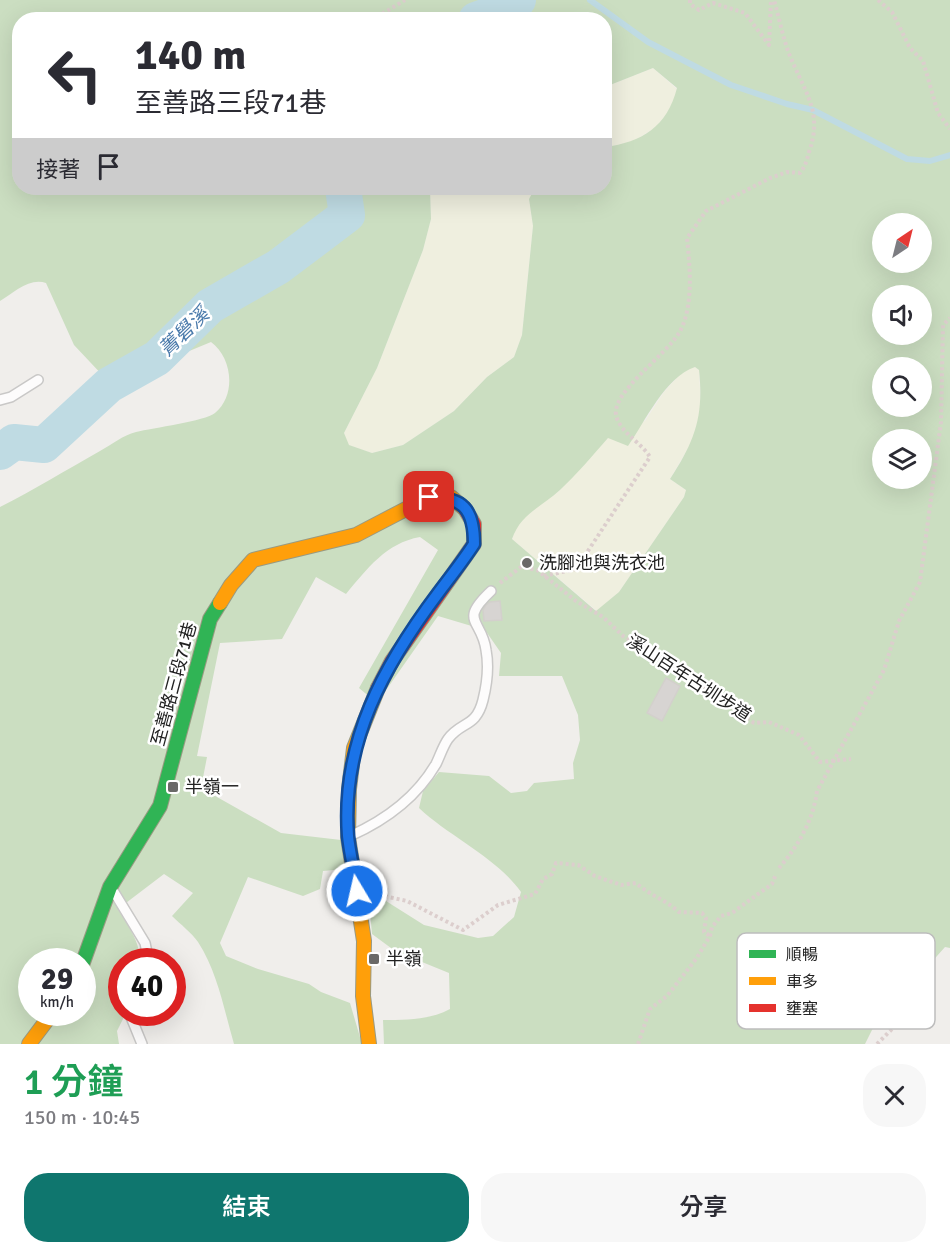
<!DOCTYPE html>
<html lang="zh-TW">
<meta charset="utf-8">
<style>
body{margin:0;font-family:Signika,"Noto Sans TC",sans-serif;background:#f7f7f7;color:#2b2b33;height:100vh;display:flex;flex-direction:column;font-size:22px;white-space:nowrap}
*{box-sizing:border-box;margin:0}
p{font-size:20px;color:#7c7c81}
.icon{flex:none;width:33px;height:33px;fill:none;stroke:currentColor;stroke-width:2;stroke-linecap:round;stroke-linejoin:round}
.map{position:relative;height:1044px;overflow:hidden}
.panel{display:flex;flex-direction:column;background:#fff;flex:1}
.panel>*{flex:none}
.hud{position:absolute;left:12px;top:12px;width:600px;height:183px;border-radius:24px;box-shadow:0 6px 24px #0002;background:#fff;color:#2b2b33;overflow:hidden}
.needle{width:39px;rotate:35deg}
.fabs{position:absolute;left:872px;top:213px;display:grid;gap:12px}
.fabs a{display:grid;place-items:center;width:60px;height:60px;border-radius:50%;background:#fff;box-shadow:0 6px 24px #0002;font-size:30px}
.speed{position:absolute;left:18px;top:948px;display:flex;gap:12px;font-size:30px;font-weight:700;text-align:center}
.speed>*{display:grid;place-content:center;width:78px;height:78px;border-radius:50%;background:#fff;box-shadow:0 6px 24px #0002;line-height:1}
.speed small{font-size:15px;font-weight:400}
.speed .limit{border:9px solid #d22;background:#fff;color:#111}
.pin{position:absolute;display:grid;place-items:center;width:51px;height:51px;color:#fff;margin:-26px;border-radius:12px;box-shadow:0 3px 9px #0006}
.me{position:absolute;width:66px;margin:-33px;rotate:351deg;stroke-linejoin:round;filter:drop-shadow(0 0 4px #0008)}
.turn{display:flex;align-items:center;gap:21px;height:126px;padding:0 24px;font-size:27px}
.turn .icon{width:78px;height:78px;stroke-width:2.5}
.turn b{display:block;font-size:42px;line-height:51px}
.then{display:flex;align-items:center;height:57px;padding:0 24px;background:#0003;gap:12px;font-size:22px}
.round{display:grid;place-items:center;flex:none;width:63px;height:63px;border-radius:24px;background:#f7f7f7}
.head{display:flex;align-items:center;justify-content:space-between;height:102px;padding:0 24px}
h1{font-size:36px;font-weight:600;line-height:45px;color:#1e9e55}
.button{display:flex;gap:12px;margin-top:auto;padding:12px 24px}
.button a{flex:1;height:69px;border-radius:24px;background:#0f766e;color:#fff;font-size:24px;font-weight:600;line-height:69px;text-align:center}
.button a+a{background:#f7f7f7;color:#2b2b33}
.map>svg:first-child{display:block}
.farmland{fill:#efefdf}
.forest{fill:#cbdec1;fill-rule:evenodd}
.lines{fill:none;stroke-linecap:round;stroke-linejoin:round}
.stream{stroke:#bfdbe3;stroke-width:6}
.river{stroke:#bfdbe3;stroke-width:36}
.building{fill:#d7d4d2;stroke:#d3d0cc;stroke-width:1.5}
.lane-casing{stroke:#c9c8c7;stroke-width:12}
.fast-casing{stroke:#999a82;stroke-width:16}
.slow-casing{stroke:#999a82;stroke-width:16}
.jam-casing{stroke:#999a82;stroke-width:16}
.path{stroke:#dccecd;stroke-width:4;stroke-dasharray:3 3;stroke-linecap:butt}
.lane{stroke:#fdfcfc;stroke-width:9}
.fast{stroke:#30b455;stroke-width:14}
.slow{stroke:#ff9f0a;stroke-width:14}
.jam{stroke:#e5322d;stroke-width:14}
.route-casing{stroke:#114b97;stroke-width:15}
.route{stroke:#1a73e8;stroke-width:10}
.poi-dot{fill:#6a6968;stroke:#fff;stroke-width:2}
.labels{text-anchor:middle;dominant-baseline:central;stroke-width:5;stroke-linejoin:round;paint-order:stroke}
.poi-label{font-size:18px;fill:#222;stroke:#fff;text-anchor:start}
.street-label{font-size:18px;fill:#222;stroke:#fff}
.water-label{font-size:20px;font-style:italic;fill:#4a7aab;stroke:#fff}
.key{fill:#fff;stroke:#bdbdbd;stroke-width:1.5}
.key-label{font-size:16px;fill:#222}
</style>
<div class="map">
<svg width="950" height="1044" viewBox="0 0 950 1044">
<rect width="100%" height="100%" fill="#f0eeeb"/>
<path class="farmland" d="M653 68 677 89 672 108 656 127 631 143 605 147V87Z
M430 188H535L529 199 533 226 522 335 514 357 487 377 454 411 403 445 372 453 348 445 344 433 377 368 423 250 431 219Z
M695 367 699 370 701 409 694 438 670 479 686 490 684 497 619 592 597 611 512 539 516 526 529 511 559 491 608 438 645 421 664 392 684 370Z"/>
<path class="forest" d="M0 0H950V948L945 947 873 1028 865 1044H384L383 1020C406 1020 430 1020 450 1009L449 973 395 951 372 934 369 901 378 896 424 925 478 938 493 936 514 917 521 892C497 858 450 837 419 808L423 791 439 772 489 776 511 793 527 791 534 783 574 779 573 763 580 740 578 715 562 676H499L501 653 485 630 438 616 377 703 359 688 438 550 420 537C386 543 367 569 346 594L316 577 282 639 220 643 197 756 207 757 201 788 281 833 341 840 345 869 323 871 320 889 303 896 248 877 220 943 226 956 258 969 309 984 321 992 350 1003 362 1044H234C224 1010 218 973 198 942 192 933 180 924 172 916L193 893 164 874 118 909C128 926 140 941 140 961L122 962V1012L126 1013 117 1031 119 1044H0V507C34 490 66 470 100 451 111 445 123 435 136 432 153 428 205 421 215 413 237 395 232 357 211 342L182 354 160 373 130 383 106 379 74 345 46 283C30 277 13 293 0 301ZM20 20H604L605 87 653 68 677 88C667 127 642 142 605 147L604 188H535L529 199 533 226 522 335 514 357 487 377 454 411 403 445 372 453 349 445 344 433 377 368 423 250 431 219 430 188H20ZM882 224H921V262H882ZM882 296H921V334H882ZM695 367 699 370C704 416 695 441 670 479L686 490 684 497 619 592 596 611 512 539C521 513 542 507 560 490 577 474 593 455 608 438L628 446C645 422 665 377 695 367ZM882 368H921V406H882ZM882 440H921V478H882ZM32 962H82V1012H32Z"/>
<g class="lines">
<path class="stream" d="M590 0 648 42 731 85 787 104 813 110 907 159 930 161 950 155"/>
<path class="river" d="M476 20 495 13 518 0
M0 452 14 442 44 445 109 385 157 358 210 306 278 267 347 215 343 188"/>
</g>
<path class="building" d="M500 601 502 620 484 621 483 610 486 605 490 602Z
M666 678 680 686 662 721 647 713Z"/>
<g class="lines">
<g class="lane-casing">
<path id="lane" d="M0 400 11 397 38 380
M350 836C386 820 416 798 436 764 440 756 443 746 448 739 461 721 476 728 483 700 487 684 489 666 486 650 482 619 458 622 491 591
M114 892 145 943 149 962
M133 1012 131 1017 142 1044"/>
</g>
<g class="fast-casing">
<path id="fast" d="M82 965 110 887 160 806 210 619 220 603"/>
</g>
<g class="slow-casing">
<path id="slow" d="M220 603 231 585 253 560 356 535 429 497H451L465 509
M29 1044 53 1012
M369 1044 363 996 364 941 348 837 349 789 354 748 378 688"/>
</g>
<g class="jam-casing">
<path id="jam" d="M378 688 392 661 474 544V524L465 509"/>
</g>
<path class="path" d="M690 0V4L699 10 713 3 745 13 769 45 771 0
M878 0 892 12 910 48 923 61 938 113 950 129
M372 20 405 0
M544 576 576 569 650 457C641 442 620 433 616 415 612 392 666 355 679 333 694 307 690 267 687 238L706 211 770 178 787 172 800 173C805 167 807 160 809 152 822 115 808 97 793 63 784 44 780 21 774 0
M500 583 521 567 537 570 576 601 603 617 623 636 685 673 754 723 769 722 799 735 820 762 851 759
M779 868C798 846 813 821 817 791L884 670 899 621 920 582 941 422 943 325 950 318
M379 895 407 901 463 930 498 905 535 894 543 879 552 874 556 863 578 865 595 876 621 885 636 883C649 895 666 900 679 912L702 913 706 918 704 932 710 936
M638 1044 650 1009 667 996 696 959 710 936 712 927 721 916 732 913 772 884 776 874
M877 1044 905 1016 926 989"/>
<use href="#lane" class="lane"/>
<use href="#fast" class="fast"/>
<use href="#slow" class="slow"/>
<use href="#jam" class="jam"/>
</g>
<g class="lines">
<g class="route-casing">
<path id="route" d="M357 891C355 873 350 855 348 836 341 742 384 665 439 592 451 576 463 561 474 544 474 509 463 497 429 497"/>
</g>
<use href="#route" class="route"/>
</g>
<g class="poi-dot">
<circle cx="527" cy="563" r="6"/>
<rect x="167" y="781" width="12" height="12" rx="3"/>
<rect x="368" y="953" width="12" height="12" rx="3"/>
</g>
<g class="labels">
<g class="poi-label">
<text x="539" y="563">洗腳池與洗衣池</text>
<text x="185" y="787">半嶺一</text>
<text x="386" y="959">半嶺</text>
</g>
<g class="street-label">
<text transform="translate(689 678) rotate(33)">溪山百年古圳步道</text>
<text transform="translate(174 684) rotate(-75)">至善路三段71巷</text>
</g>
<g class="water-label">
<text transform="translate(184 332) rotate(-44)">菁礐溪</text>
</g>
</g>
<rect x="737" y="933" width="198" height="96" rx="9" class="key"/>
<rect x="749" y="950" width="27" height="8" fill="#30b455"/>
<rect x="749" y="977" width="27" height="8" fill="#ff9f0a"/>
<rect x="749" y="1004" width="27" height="8" fill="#e5322d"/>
<g class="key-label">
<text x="786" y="960">順暢</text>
<text x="786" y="987">車多</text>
<text x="786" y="1014">壅塞</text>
</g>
</svg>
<div class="fabs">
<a><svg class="needle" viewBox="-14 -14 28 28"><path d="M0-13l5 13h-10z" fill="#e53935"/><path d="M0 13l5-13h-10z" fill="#7c7c81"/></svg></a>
<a><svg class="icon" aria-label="sound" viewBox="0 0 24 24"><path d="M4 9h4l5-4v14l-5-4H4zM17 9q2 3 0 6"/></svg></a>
<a><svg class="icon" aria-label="search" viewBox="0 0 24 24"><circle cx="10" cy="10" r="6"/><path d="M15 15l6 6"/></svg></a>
<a><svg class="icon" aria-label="layers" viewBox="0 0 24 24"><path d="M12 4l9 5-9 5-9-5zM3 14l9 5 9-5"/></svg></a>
</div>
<div class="speed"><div>29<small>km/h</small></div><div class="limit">40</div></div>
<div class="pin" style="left:429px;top:497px;background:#d93025"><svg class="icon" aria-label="arrive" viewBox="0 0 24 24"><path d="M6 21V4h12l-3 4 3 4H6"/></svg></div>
<svg class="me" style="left:357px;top:891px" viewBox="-20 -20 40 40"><circle r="17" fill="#1a73e8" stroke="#fff" stroke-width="3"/><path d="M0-11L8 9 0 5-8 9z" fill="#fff"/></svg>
<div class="hud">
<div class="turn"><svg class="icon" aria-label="left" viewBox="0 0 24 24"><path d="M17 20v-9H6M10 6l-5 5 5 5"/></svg><div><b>140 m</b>至善路三段71巷</div></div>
<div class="then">接著<svg class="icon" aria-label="arrive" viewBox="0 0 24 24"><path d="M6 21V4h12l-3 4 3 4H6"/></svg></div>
</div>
</div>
<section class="panel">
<div class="head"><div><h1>1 分鐘</h1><p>150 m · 10:45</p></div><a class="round"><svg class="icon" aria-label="close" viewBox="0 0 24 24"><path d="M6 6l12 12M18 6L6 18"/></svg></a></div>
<div class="button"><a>結束</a><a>分享</a></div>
</section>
